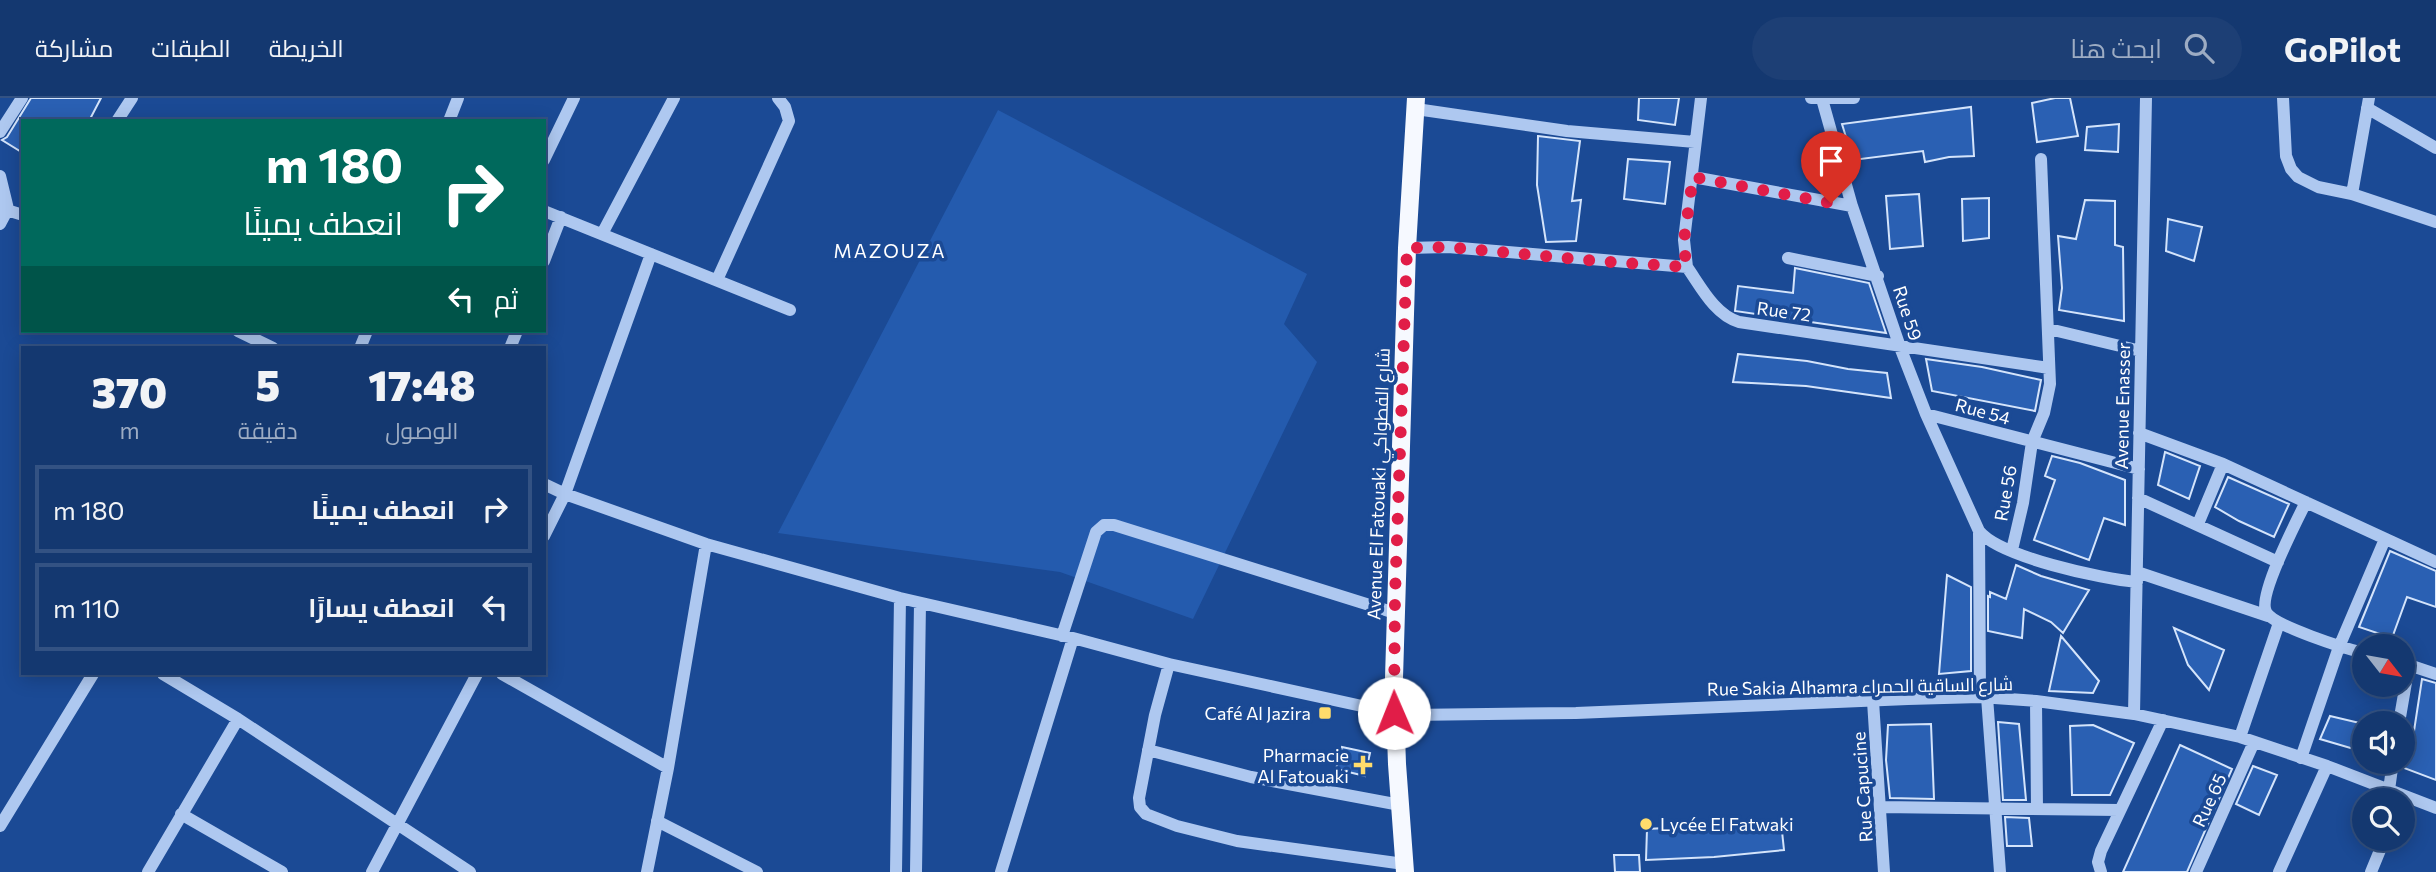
<!DOCTYPE html>
<html lang="ar">
<meta charset="utf-8">
<style>
body{margin:0;font-family:Commissioner,Cairo,sans-serif;background:#1d3f75;color:#f1f3f6;direction:rtl;height:100vh;display:flex;flex-direction:column;font-size:26px;white-space:nowrap}
*{box-sizing:border-box;margin:0}
p{font-size:23px;color:#9dacc3}
.icon{flex:none;width:38px;height:38px;fill:none;stroke:currentColor;stroke-width:2;stroke-linecap:round;stroke-linejoin:round}
.map{position:relative;flex:1;overflow:hidden;direction:ltr}
.details{position:absolute;left:21px;top:248px;width:525px;height:329px;display:flex;flex-direction:column;background:#143870;border-radius:0px;box-shadow:0 4px 18px #0003,0 0 0 2px #335283;direction:rtl}
.details>*{flex:none}
.hud{position:absolute;left:21px;top:21px;width:525px;height:214px;border-radius:0px;box-shadow:0 4px 18px #0003,0 0 0 2px #335283;direction:rtl;background:#00695c;color:#fff;overflow:hidden}
.needle{width:46px;rotate:121deg}
.fabs{position:absolute;left:2352px;top:536px;display:grid;gap:14px}
.fabs a{display:grid;place-items:center;width:63px;height:63px;border-radius:50%;background:#143870;box-shadow:0 4px 18px #0003,0 0 0 2px #335283;font-size:35px}
.pin{position:absolute;display:grid;place-items:center;width:60px;height:60px;color:#fff;margin:-72px -30px;border-radius:50% 50% 50% 0;rotate:-45deg;box-shadow:0 0 7px #0007}
.pin .icon{rotate:45deg}
.me{position:absolute;width:77px;margin:-38px;rotate:359deg;stroke-linejoin:round;filter:drop-shadow(0 0 5px #0008)}
.turn{display:flex;align-items:center;gap:24px;height:147px;padding:0 28px;font-size:32px}
.turn .icon{width:91px;height:91px;stroke-width:2.5}
.turn b{display:block;font-size:49px;line-height:60px}
.then{display:flex;align-items:center;height:66px;padding:0 28px;background:#0003;gap:14px;font-size:26px}
.eta{display:flex;justify-content:space-evenly;align-items:center;height:119px;text-align:center}
.eta b{font-size:42px;font-weight:800;line-height:49px}
ul{padding:0;list-style:none}
li{display:flex;align-items:center;gap:21px;height:88px;margin:0 14px 10px;padding:0 14px;border:4px solid #335283;border-radius:0px}
li div{flex:1}
li b{display:block;font-size:26px}
li em{font-style:normal}
header{display:flex;align-items:center;gap:42px;box-sizing:border-box;height:98px;padding:0 35px;background:#143870;border-bottom:2px solid #335283}
header strong{font-size:33px}
nav{display:flex;gap:38px;margin-inline-start:auto;font-size:24px}
.search{width:490px;height:63px;background:#1d3f75;display:flex;align-items:center;gap:18px;box-sizing:border-box;padding:0 24px;border-radius:38px;color:#9dacc3;font-size:26px}
.map>svg:first-child{display:block}
.green{fill:#245bae}
.building{fill:#2a60b3;stroke:#d4e4fb;stroke-width:2}
.lines{fill:none;stroke-linecap:round;stroke-linejoin:round}
.minor{stroke:#aec8f0;stroke-width:12}
.major{stroke:#f6f9ff;stroke-width:18}
.route{stroke:#e11d48;stroke-width:12;stroke-dasharray:0 21.6}
.poi-dot{fill:#ffdc6c;stroke:#1b4a95;stroke-width:2.5}
.labels{text-anchor:middle;dominant-baseline:central;stroke-width:7;stroke-linejoin:round;paint-order:stroke}
.street-label{font-size:18px;fill:#fff;stroke:#1b4a95}
.poi-label{font-size:18px;fill:#fff;stroke:#1b4a95;text-anchor:end}
.neighbourhood-label{font-size:19px;letter-spacing:2px;fill:#fff;stroke:#1b4a95}
</style>
<header>
<strong>GoPilot</strong>
<div class="search"><svg class="icon" aria-label="search" viewBox="0 0 24 24"><circle cx="10" cy="10" r="6"/><path d="M15 15l6 6"/></svg>ابحث هنا</div>
<nav><a>الخريطة</a><a>الطبقات</a><a>مشاركة</a></nav>
</header>
<div class="map">
<svg width="2436" height="774" viewBox="0 0 2436 774">
<rect width="100%" height="100%" fill="#1b4a95"/>
<path class="green" d="M998 12 1307 176 1284 226 1317 264 1193 521 1060 474 778 435Z"/>
<path class="building" d="M31 0H101L89 23H23V55L2 42 7 39Z
M1639 0H1679L1675 27 1638 22Z
M2055 0H2070L2078 38 2037 44 2032 5Z
M1971 9 1974 58 1949 59 1925 64 1923 53 1853 62 1842 26Z
M2119 26 2118 54 2085 52 2087 29Z
M1538 38 1580 43 1572 103 1581 102 1576 143 1546 144 1537 87Z
M1628 61 1670 64 1665 106 1624 101Z
M1919 96 1923 148 1890 151 1886 98Z
M1989 100V140L1963 143 1962 101Z
M2085 102 2115 103V147L2123 149 2124 223 2059 212 2062 190 2058 138 2076 141Z
M2168 121 2202 129 2194 163 2166 153Z
M1795 170 1869 185 1886 235 1735 213 1738 188 1793 195Z
M1738 256 1807 263 1848 271 1887 275 1891 300 1806 288 1733 284Z
M1926 261 1982 269 2041 282 2035 313 1932 293Z
M2165 354 2200 368 2189 401 2158 387Z
M2052 358 2080 365 2125 382V427L2104 420 2089 462 2034 442 2055 382 2045 378Z
M2228 379 2289 406 2274 439 2239 423 2215 409Z
M2390 453 2436 473V509L2407 499 2392 540 2359 529Z
M2016 467 2041 478 2089 492 2063 535 2051 524 2024 511 2022 540 1988 533V498L1990 499V494L2006 501Z
M1947 477 1971 489V573L1939 576Z
M2174 530 2224 552 2209 592 2188 567Z
M2061 538 2099 583 2093 595 2049 593Z
M2422 581 2436 585V682L2404 670 2412 646Z
M2330 618 2364 626V654L2320 641Z
M1998 624 2019 626 2026 702H2003Z
M1931 626 1934 701 1890 700 1886 662 1888 627Z
M2093 627 2134 645 2110 697H2072L2070 628Z
M2180 647 2232 671 2187 774H2123Z
M1342 649 1370 655 1365 678 1336 671Z
M2253 668 2277 677 2259 717 2236 706Z
M2005 719 2029 720 2032 748H2007Z
M1781 724 1784 752 1714 759 1646 762 1647 731Z
M1614 757H1639L1640 774H1615Z"/>
<g class="lines">
<path class="minor" d="M1811 0H1854
M2283 0 2286 58 2291 71 2298 79 2318 89 2352 96 2436 124
M1822 1 1852 108 1900 249 1926 316 1979 433C2000 459 2102 481 2137 484
M2367 10 2436 50
M1416 11 1567 33 1695 44
M117 23 132 0
M449 23 458 0
M0 34 22 0
M544 62 574 0
M0 78 8 111
M1693 79 1852 108
M2352 96 2369 0
M0 110 23 117
M544 113 790 212
M0 126 8 111
M602 136 674 0
M1407 150 1448 149 1687 169
M1788 160 1878 178
M544 163 561 119
M1687 169C1701 189 1715 217 1739 224L2049 270
M1687 169 1684 142 1701 0
M717 182 789 23 785 9 778 0
M2049 231 2141 253
M238 233 273 250
M360 250 367 233
M510 250 517 233
M1926 316 2139 371
M2139 335 2223 366 2436 464
M544 386 565 396 706 446 900 500 1073 540 1169 566 1394 615 1409 617 1576 615 1908 601 1980 599 2036 603 2134 616 2240 639 2327 668 2436 710
M2138 400 2278 464
M2306 404C2297 422 2258 498 2266 514 2273 528 2347 551 2364 555
M2198 426 2223 366
M1979 433 1980 599
M544 438 565 396 651 156
M2012 452 2023 405 2032 344 2044 315 2050 286 2041 61
M2137 474 2268 518
M1062 538 1096 434 1104 427H1114L1395 515
M2403 565 2436 576
M1169 566 1155 617 1139 700 1140 709 1146 716 1177 728 1237 743 1404 766
M163 576 238 621 470 774
M502 576 668 670
M1987 599 2000 774
M1873 603 1884 774
M2036 603 2037 711
M2134 616 2146 0
M2399 625 2409 567
M2240 639 2279 525
M1148 652 1251 679 1400 707
M2301 660 2339 549 2385 441
M2389 692 2393 663
M1881 709 2119 712
M181 716 282 774
M657 723 757 774
M0 728 93 576
M148 774 238 621
M372 774 477 576
M647 774 668 670 706 446
M896 774 900 500
M916 774 920 505
M1001 774 1073 540
M2101 774 2098 764 2101 753 2163 622
M2196 774 2254 644
M2279 774 2327 668
M2371 774 2385 740"/>
<path class="major" d="M1405 774 1397 666 1394 580 1407 150 1416 0"/>
</g>
<g class="lines">
<path class="route" d="M1394 615 1395 498 1407 150 1448 149 1596 163 1686 169 1684 142 1693 79 1831 105"/>
</g>
<g class="poi-dot">
<rect x="1318" y="608" width="14" height="14" rx="3.5"/>
<path d="M1359.5 656.5h7v7h7v7h-7v7h-7v-7h-7v-7h7z"/>
<circle cx="1646" cy="726" r="7"/>
</g>
<g class="labels">
<g class="street-label">
<text transform="translate(1784 213) rotate(8)">Rue 72</text>
<text transform="translate(1908 215) rotate(72)">Rue 59</text>
<text transform="translate(2122 308) rotate(-89)">Avenue Enasser</text>
<text transform="translate(1983 313) rotate(15)">Rue 54</text>
<text transform="translate(1378 386) rotate(-88)">Avenue El Fatouaki شارع الفطواكي</text>
<text transform="translate(2005 395) rotate(-80)">Rue 56</text>
<text transform="translate(1860 588) rotate(-1)">Rue Sakia Alhamra شارع الساقية الحمراء</text>
<text transform="translate(1862 689) rotate(-94)">Rue Capucine</text>
<text transform="translate(2209 702) rotate(-65)">Rue 65</text>
</g>
<g class="poi-label">
<text x="1311" y="615">Café Al Jazira</text>
<text x="1349" y="657">Pharmacie<tspan x="1349" dy="21">Al Fatouaki</tspan></text>
<text x="1660" y="726" text-anchor="start">Lycée El Fatwaki</text>
</g>
<g class="neighbourhood-label">
<text x="890" y="152">MAZOUZA</text>
</g>
</g>
</svg>
<div class="fabs">
<a><svg class="needle" viewBox="-14 -14 28 28"><path d="M0-13l5 13h-10z" fill="#e53935"/><path d="M0 13l5-13h-10z" fill="#9dacc3"/></svg></a>
<a><svg class="icon" aria-label="sound" viewBox="0 0 24 24"><path d="M4 9h4l5-4v14l-5-4H4zM17 9q2 3 0 6"/></svg></a>
<a><svg class="icon" aria-label="search" viewBox="0 0 24 24"><circle cx="10" cy="10" r="6"/><path d="M15 15l6 6"/></svg></a>
</div>
<div class="pin" style="left:1831px;top:105px;background:#d93025"><svg class="icon" aria-label="arrive" viewBox="0 0 24 24"><path d="M6 21V4h12l-3 4 3 4H6"/></svg></div>
<svg class="me" style="left:1394px;top:615px" viewBox="-20 -20 40 40"><circle r="19" fill="#fff"/><path d="M0-13L10 11 0 6-10 11z" fill="#e11d48"/></svg>
<div class="hud">
<div class="turn"><svg class="icon" aria-label="right" viewBox="0 0 24 24"><path d="M7 20v-9h11M14 6l5 5-5 5"/></svg><div><b>180 m</b>انعطف يمينًا</div></div>
<div class="then">ثم<svg class="icon" aria-label="left" viewBox="0 0 24 24"><path d="M17 20v-9H6M10 6l-5 5 5 5"/></svg></div>
</div>
<section class="details">
<div class="eta">
<div><b>17:48</b><p>الوصول</p></div>
<div><b>5</b><p>دقيقة</p></div>
<div><b>370</b><p>m</p></div>
</div>
<ul>
<li><svg class="icon" aria-label="right" viewBox="0 0 24 24"><path d="M7 20v-9h11M14 6l5 5-5 5"/></svg><div><b>انعطف يمينًا</b></div><em>180 m</em></li>
<li><svg class="icon" aria-label="left" viewBox="0 0 24 24"><path d="M17 20v-9H6M10 6l-5 5 5 5"/></svg><div><b>انعطف يسارًا</b></div><em>110 m</em></li>
</ul>
</section>
</div>
